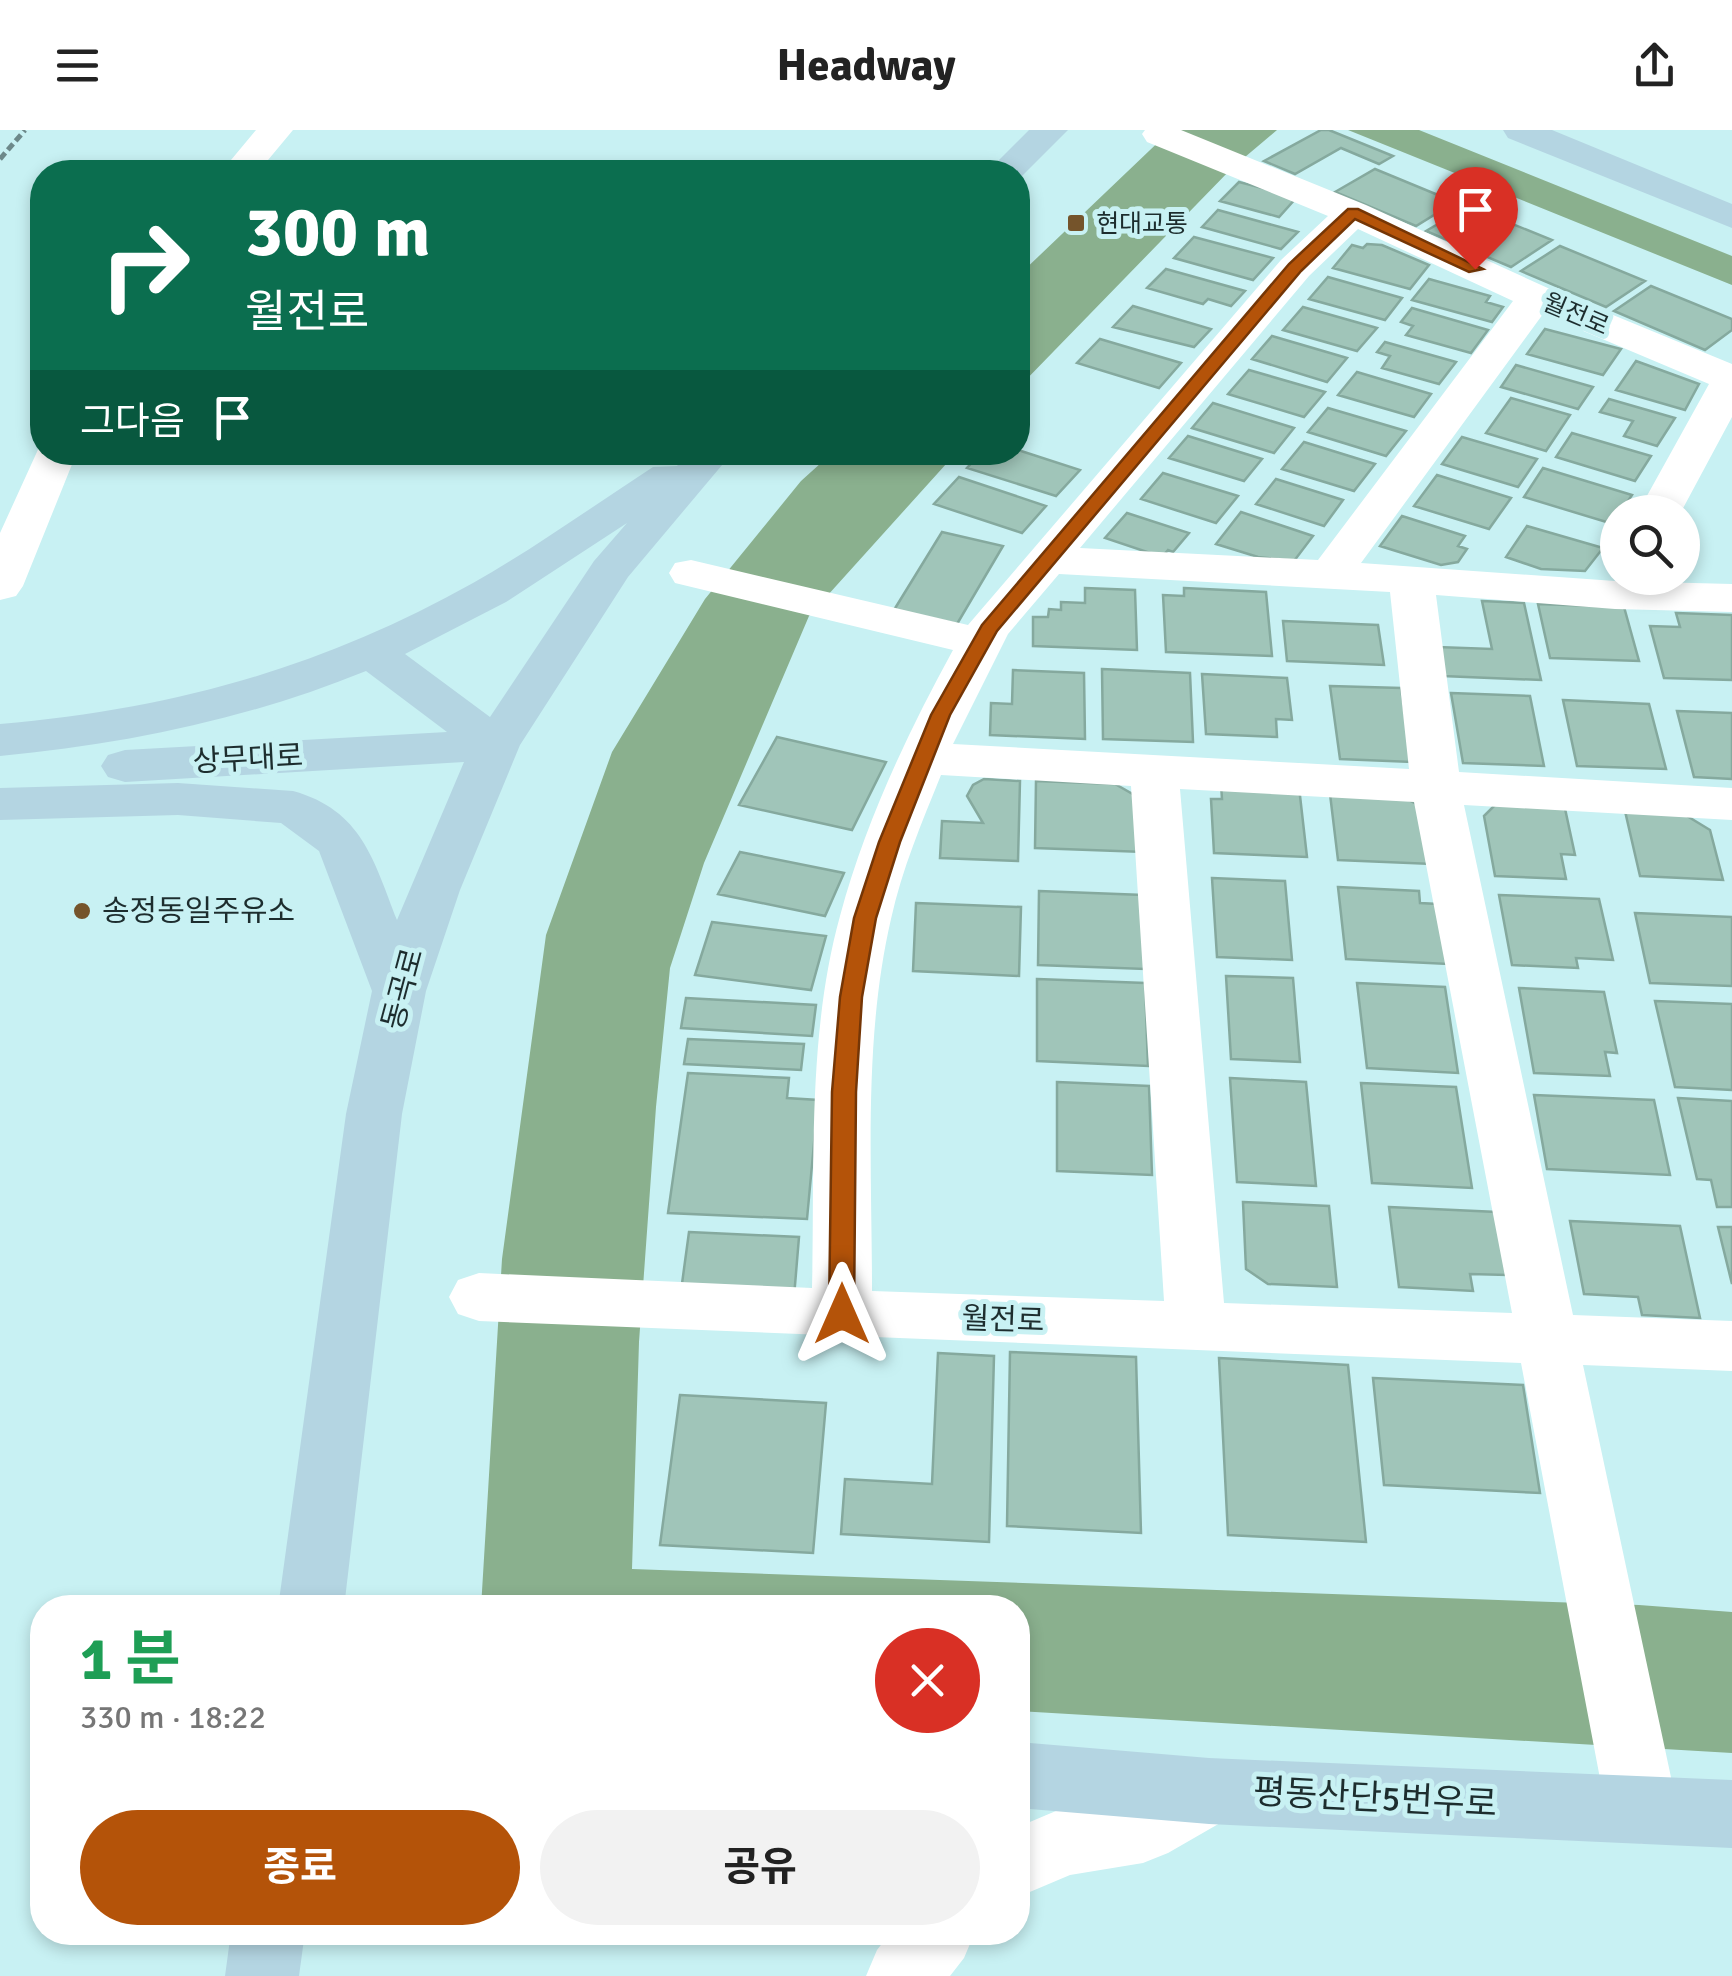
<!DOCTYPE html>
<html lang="ko">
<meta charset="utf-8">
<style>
body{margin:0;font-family:Signika,"Noto Sans KR",sans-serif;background:#f2f2f2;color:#222;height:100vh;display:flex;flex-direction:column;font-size:38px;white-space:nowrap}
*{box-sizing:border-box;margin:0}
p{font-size:32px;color:#767676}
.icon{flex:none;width:55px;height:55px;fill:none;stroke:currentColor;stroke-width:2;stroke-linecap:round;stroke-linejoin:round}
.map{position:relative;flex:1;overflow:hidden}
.details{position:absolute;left:30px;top:1465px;width:1000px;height:350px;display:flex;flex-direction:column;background:#fff;border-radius:40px;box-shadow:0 5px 15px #0003}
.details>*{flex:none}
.hud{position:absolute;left:30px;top:30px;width:1000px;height:305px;border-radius:40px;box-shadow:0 5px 15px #0003;background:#0b6e4f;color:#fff;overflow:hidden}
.controls{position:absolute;left:1600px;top:365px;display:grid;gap:20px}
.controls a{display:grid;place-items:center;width:100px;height:100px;border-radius:50%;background:#fff;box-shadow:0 5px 15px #0003;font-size:50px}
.pin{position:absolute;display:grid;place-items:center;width:85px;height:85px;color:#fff;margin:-102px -42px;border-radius:50% 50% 50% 0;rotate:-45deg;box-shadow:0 0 10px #0007}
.pin .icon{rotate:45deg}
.me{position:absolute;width:110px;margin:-55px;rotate:0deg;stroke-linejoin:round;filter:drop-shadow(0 0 8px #0008)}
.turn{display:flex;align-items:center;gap:35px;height:210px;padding:0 50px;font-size:45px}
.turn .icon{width:130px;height:130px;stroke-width:2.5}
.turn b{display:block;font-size:70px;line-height:85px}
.then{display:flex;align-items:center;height:95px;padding:0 50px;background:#0003;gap:20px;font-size:38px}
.round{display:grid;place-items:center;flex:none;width:105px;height:105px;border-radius:52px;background:#f2f2f2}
.head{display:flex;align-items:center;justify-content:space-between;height:170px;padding:0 50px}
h1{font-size:60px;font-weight:700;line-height:75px;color:#1e9e55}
.primary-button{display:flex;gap:20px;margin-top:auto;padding:20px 50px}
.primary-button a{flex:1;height:115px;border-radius:60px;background:#b45309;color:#fff;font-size:40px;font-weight:700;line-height:115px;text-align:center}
.primary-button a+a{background:#f2f2f2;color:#222}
header{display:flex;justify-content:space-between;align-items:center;height:130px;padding:0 50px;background:#fff;font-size:45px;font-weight:700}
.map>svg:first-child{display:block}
.forest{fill:#8ab08e}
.building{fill:#a0c5b9;stroke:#85a99e;stroke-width:2.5}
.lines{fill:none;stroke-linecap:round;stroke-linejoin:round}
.path{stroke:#6d898a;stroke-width:5;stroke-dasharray:8 4;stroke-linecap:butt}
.street{fill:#fff;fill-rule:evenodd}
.secondary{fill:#b4d5e2;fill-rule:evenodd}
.route{fill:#b45309;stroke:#753606;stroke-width:2.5}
.poi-dot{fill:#75542b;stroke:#c8f1f3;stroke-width:4}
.labels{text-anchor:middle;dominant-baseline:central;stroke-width:10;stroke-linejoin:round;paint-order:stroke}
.far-poi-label{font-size:25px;fill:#1d2d2e;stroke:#c8f1f3;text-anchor:start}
.far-street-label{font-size:25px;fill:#1d2d2e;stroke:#c8f1f3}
.street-label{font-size:30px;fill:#1d2d2e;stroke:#c8f1f3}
.poi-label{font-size:30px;fill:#1d2d2e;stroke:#c8f1f3;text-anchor:start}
.near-street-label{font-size:35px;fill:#1d2d2e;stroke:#c8f1f3}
</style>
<header><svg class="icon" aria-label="menu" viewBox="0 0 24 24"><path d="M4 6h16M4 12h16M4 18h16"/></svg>Headway<svg class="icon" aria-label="share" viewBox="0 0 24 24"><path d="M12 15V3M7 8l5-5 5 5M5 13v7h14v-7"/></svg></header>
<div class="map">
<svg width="1732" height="1846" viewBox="0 0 1732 1846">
<rect width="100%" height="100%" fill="#c8f1f3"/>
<path class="forest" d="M1171 0H1277L1232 38 1018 258V146Z
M1348 0H1419L1732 126V155Z
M832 323H956L809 486 704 733 670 838 656 977 639 1212 632 1439 1639 1475 1732 1482V1623L1018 1581V1478H481L502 1129 546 805 612 622 705 469 801 351Z"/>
<path class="building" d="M1321 0H1329L1393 26 1379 34 1341 18 1295 44 1264 31Z
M1375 39 1455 72 1416 96 1335 62Z
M1239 52 1297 67 1279 87 1220 71Z
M1479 70 1500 78 1490 85 1552 110 1511 137 1426 101Z
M1218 80 1298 102 1281 119 1202 97Z
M1194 107 1273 128 1253 150 1174 128Z
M1367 114 1382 115 1429 135 1410 159 1333 138 1352 115 1363 118Z
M1560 116 1645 151 1606 177 1521 141Z
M1166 139 1245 161 1231 176 1208 169 1203 174 1147 158Z
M1328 147 1402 168 1385 190 1309 169Z
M1429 149 1490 166 1486 172 1503 177 1492 192 1412 170Z
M1651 156 1732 189V200L1705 220 1614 181Z
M1133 176 1211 199 1194 217 1113 197Z
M1303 177 1377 198 1357 221 1283 200Z
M1412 178 1488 200 1471 223 1406 205 1413 196 1401 192Z
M1545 199 1621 219 1603 245 1527 224Z
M1272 206 1347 228 1327 252 1252 229Z
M1100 209 1181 233 1159 258 1077 233Z
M1385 212 1456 232 1439 254 1382 238 1390 226 1377 222Z
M1636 231 1699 254 1685 280 1616 260Z
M1516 235 1593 257 1578 279 1501 257Z
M1249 240 1325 262 1304 287 1228 264Z
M1357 242 1431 264 1414 287 1338 265Z
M1511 268 1570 285 1546 321 1486 303Z
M1609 269 1675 288 1657 316 1624 306 1633 291 1600 282Z
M1213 273 1294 298 1274 323 1192 298Z
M1328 278 1406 301 1386 326 1308 302Z
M1572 303 1651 326 1635 351 1556 327Z
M1188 306 1262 329 1244 351 1169 328Z
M1462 307 1537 329 1518 357 1442 334Z
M1304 312 1375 334 1354 361 1282 339Z
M1018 320 1080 340 1056 366 967 338 982 322Z
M1543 338 1632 365 1613 394 1524 367Z
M1163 343 1238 366 1216 393 1141 369Z
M1437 345 1511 368 1489 399 1414 376Z
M959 347 1046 376 1022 403 934 374Z
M1276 349 1343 370 1324 396 1256 374Z
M1241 382 1313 406 1294 431 1258 427 1216 414Z
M1127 383 1189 403 1173 422 1168 420 1162 427 1105 408Z
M1402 386 1465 406 1458 416 1467 419 1458 432 1441 435 1380 416Z
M1527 396 1603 418 1585 441 1541 439 1506 427Z
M942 402 1003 416 957 494 894 480Z
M1085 458 1135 460 1137 520 1033 516V487H1048L1049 479 1061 480V472L1085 473Z
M1184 458 1266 462 1272 526 1166 522 1163 465 1184 466Z
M1482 471 1524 473 1541 550 1443 546 1438 517 1492 519Z
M1538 474 1624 477 1639 531 1550 528Z
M1676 483 1732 485V550L1664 548 1650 496 1680 497Z
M1283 491 1378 495 1384 535 1287 531Z
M1102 539 1190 543 1193 612 1103 609Z
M1013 540 1084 543 1085 609 990 605 991 573 1012 574Z
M1202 544 1287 548 1292 590 1276 589 1277 607 1206 604Z
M1330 556 1401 558 1412 632 1340 629Z
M1451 563 1530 566 1544 636 1463 633Z
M1563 570 1649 574 1666 639 1577 636Z
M1677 581 1732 583V649L1694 647Z
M777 607 886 632 852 700 739 675Z
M984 649 1020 651 1018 731 940 728 942 691 983 693 967 666 973 655Z
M1036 651 1115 654 1143 670 1144 722 1035 718Z
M1221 654 1299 657 1307 727 1214 723 1211 669H1222Z
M1330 664 1401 666 1424 678 1432 734 1338 730Z
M1498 672 1564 674 1575 725 1561 724 1566 749 1495 746 1484 686Z
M1625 681 1682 683 1710 700 1723 750 1640 746Z
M740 722 844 743 825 786 718 764Z
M1212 748 1285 751 1292 830 1217 827Z
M1338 757 1419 761 1420 773 1438 774 1448 834 1346 829Z
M1039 761 1143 765 1145 839 1038 835Z
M1499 765 1599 769 1613 830 1576 828 1578 838 1512 835Z
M916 773 1021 777 1019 846 913 841Z
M1635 783 1732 787V856L1650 853Z
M712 792 826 806 811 860 695 845Z
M1226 846 1293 848 1300 932 1231 929Z
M1037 849 1145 853 1148 936 1037 931Z
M1357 853 1445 857 1458 943 1367 938Z
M1519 858 1604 862 1617 923 1605 922 1610 946 1534 943Z
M686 868 816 875 812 906 681 898Z
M1655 871 1732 874V960L1675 957Z
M688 909 804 914 801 940 684 934Z
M688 943 789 948 787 968 818 970 807 1089 668 1083Z
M1230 948 1306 952 1316 1056 1237 1052Z
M1057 952 1149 956 1152 1045 1057 1041Z
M1361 953 1456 957 1472 1058 1372 1053Z
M1534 965 1654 970 1670 1045 1547 1039Z
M1678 968 1732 971V1077H1717L1711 1050 1697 1049Z
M1243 1072 1329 1076 1337 1157 1268 1154 1246 1139Z
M1389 1077 1497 1082 1507 1145 1470 1144 1473 1161 1399 1157Z
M1570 1091 1680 1096 1700 1188 1642 1185 1638 1167 1584 1164Z
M1718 1097H1732V1154Z
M689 1102 799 1107 794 1167 681 1161Z
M1010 1222 1136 1227 1141 1403 1007 1396Z
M938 1223 994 1226 989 1412 841 1404 845 1349 932 1354Z
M1219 1228 1348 1235 1366 1412 1228 1405Z
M1373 1248 1523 1255 1540 1363 1384 1355Z
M680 1265 826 1273 813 1423 660 1415Z"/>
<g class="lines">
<path class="path" d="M0 29 25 0"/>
<path class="street" d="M256 0H293L258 42H221Z
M1145 0H1181L1366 75 1550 159 1732 234V287L1681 382H1638L1709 254 1543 184 1361 433 1615 451 1732 454V482L1615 479 1436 465 1459 642 1732 658V690L1464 675 1573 1185 1732 1191V1241L1583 1235 1678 1680 1667 1704 1642 1714 1617 1704 1606 1680 1521 1233 479 1191 458 1184 449 1167 458 1150 479 1143 812 1158C815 1036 807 905 840 786 865 693 907 604 953 520L675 453 669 443 675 433 691 430 968 495 1281 130 1328 86 1147 12 1142 4ZM1358 99 1513 171 1318 430 1080 418 1309 146ZM1059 444 1390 462 1409 639 953 614 1008 504ZM941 645 1131 656 1164 1171 872 1161C872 1038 863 910 891 789 902 739 922 692 941 645ZM1180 659 1414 672 1512 1183 1224 1173Z
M41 313 42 322H77L23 456 16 466 0 470V403Z
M1209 1628 1234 1637 1244 1661 1234 1685 1168 1723 1143 1733 1070 1745 1018 1767V1697L1063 1678 1132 1667Z
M891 1802H975L964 1828 950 1846H866L877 1820Z"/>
<path class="secondary" d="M1029 0H1068L1018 50V42H987Z
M1503 0H1552L1732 74V98L1508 8Z
M689 322H733L628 447 520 615 460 760 426 861 402 984 344 1478H278L346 984 372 861 319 721 281 693 178 685 0 690V658L178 653 293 661C362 680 374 731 397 790L464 632 125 652 108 647 101 636 108 625 125 620 447 602 366 541C248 589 126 614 0 626V594C173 579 321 538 473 453 535 418 593 376 653 337L677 336ZM627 393 594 431 490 587 405 524 506 472Z
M1018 1612 1209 1628 1732 1650V1718L1209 1694 1018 1678Z
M231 1802H305L299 1846H225Z"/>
</g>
<path class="route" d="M1348 79H1358L1483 139 1469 142 1355 89 1301 141 997 501 950 585 900 712 876 788 862 867 856 962 854 1184 851 1191H833L829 1184 832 962 840 867 854 788 879 712 931 585 982 495 1289 134Z"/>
<g class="poi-dot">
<rect x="1066" y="83" width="20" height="20" rx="5"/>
<circle cx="82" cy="781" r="10"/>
</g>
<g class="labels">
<g class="far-poi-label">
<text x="1096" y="93">현대교통</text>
</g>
<g class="far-street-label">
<text transform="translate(1576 184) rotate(23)">월전로</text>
</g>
<g class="street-label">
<text transform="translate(248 629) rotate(-3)">상무대로</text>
<text transform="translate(403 859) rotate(-75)">동곡로</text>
<text transform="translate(1003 1190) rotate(2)">월전로</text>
</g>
<g class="poi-label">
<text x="102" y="781">송정동일주유소</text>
</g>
<g class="near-street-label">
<text transform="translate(1375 1668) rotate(3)">평동산단5번우로</text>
</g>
</g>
</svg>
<div class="controls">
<a><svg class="icon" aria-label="search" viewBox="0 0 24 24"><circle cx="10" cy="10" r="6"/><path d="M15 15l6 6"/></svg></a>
</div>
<div class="pin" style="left:1475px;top:139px;background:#d93025"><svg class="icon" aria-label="arrive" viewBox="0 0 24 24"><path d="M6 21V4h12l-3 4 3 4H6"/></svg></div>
<svg class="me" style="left:842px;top:1184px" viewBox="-20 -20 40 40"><path d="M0-17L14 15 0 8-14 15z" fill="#b45309" stroke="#fff" stroke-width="4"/></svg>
<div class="hud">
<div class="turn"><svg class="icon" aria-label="right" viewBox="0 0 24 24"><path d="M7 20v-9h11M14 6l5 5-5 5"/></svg><div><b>300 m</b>월전로</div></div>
<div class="then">그다음<svg class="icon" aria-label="arrive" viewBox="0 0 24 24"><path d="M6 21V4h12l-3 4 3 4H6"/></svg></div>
</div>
<section class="details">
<div class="head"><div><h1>1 분</h1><p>330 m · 18:22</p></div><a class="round" style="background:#d93025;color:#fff"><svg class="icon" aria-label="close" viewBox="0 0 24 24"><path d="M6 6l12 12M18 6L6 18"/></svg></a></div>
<div class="primary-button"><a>종료</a><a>공유</a></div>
</section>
</div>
